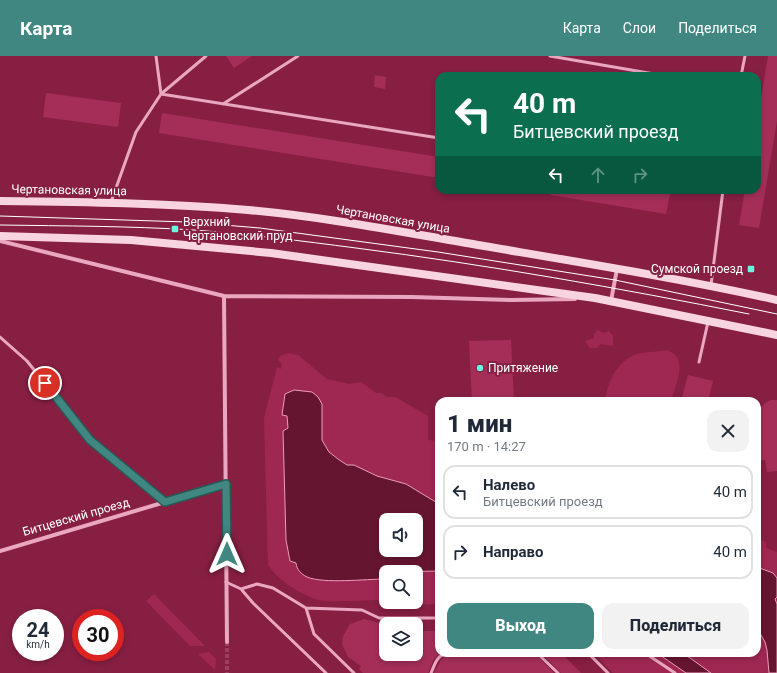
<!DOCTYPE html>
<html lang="ru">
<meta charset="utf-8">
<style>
body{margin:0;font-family:Roboto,sans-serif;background:#f2f2f3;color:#1f2937;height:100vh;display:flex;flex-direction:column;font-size:15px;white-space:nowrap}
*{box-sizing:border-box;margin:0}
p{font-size:13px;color:#747a83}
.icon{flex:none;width:22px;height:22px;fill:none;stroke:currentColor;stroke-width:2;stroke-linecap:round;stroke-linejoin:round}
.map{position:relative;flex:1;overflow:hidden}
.sheet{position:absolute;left:435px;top:341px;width:326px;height:260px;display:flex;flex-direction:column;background:#fff;border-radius:12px;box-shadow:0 2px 6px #0003}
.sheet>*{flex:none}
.hud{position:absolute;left:435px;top:16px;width:326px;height:122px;border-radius:12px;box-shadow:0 2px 6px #0003;background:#0b6e4f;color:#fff;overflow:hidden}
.fabs{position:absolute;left:379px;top:457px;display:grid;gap:8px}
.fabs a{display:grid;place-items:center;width:44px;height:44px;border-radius:8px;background:#fff;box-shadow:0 2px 6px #0003;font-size:20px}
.speed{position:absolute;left:12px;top:553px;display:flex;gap:8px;font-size:20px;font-weight:700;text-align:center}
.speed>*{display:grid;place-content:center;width:52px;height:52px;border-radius:50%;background:#fff;box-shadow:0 2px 6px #0003;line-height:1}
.speed small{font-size:10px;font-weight:400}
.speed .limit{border:6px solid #d22;background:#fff;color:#111}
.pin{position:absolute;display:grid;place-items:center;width:34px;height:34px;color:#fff;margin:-17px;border:2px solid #fff;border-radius:50%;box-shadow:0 1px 4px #0007}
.me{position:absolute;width:44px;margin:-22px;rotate:0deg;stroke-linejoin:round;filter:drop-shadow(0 0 3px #0008)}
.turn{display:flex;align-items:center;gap:14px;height:84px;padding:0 12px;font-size:18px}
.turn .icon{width:52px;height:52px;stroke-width:2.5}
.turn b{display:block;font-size:28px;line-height:34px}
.lanes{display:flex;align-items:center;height:38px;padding:0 12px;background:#0003;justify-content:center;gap:20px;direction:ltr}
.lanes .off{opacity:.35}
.round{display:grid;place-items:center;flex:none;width:42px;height:42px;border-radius:12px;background:#f2f2f3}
.head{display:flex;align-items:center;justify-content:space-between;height:68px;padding:0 12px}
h1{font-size:24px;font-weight:800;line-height:30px}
.button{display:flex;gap:8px;margin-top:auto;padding:8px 12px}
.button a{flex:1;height:46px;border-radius:12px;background:#408781;color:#fff;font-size:16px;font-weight:800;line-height:46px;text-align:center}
.button a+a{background:#f2f2f3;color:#1f2937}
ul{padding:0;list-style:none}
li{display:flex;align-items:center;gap:12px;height:54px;margin:0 8px 6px;padding:0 4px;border:2px solid #e0e1e3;border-radius:12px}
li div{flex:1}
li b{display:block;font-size:15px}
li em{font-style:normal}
header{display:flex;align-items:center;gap:24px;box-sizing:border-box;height:56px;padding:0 20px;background:#408781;color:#fff}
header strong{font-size:19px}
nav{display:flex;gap:22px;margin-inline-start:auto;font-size:14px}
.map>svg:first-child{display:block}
.green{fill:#9f2853;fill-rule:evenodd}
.water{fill:#661530;stroke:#ec9cba;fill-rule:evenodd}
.building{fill:#a52e58}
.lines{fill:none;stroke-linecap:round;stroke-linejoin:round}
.minor-tunnel{stroke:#99415f;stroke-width:4;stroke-dasharray:4 2;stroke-linecap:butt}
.service{stroke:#eaa8c0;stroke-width:3}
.minor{stroke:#eaa8c0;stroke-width:4}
.secondary{stroke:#f8d4e0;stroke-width:8}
.tram{stroke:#fff;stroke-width:1}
.route-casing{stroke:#2a5854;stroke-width:10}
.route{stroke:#408781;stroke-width:7}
.poi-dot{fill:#68f9dc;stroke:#871f43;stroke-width:1.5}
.labels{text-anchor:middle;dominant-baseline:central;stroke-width:4;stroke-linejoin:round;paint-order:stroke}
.street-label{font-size:12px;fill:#fff;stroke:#871f43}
.poi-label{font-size:12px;fill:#fff;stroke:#871f43;text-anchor:start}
</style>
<header>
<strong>Карта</strong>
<nav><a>Карта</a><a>Слои</a><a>Поделиться</a></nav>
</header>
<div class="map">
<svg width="777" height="617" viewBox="0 0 777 617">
<rect width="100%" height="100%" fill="#871f43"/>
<path class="green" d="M598 274 603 277 609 275 613 280V290L601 288 596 292H590L585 285 594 282V278Z
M666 294C690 301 676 327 671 345H605C608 325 617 305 637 298 646 296 657 296 666 294Z
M288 297 298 299 327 323 349 328 361 326 376 337H382L386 341H395L428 360V384L439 385V548L383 550 378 544C365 544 329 547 319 544 299 538 279 525 268 509L264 362 277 311 281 313 282 308 278 304 280 300ZM386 464H416V494H386ZM386 516H416V546H386Z
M757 483 766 486V492L777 496V617H613L594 597H757Z
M154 538 205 590H190L146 545Z
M209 596 216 603 215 614 198 598Z"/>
<path class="water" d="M294 334 312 336 318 341 322 348V384L329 396 338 403 347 409H354L377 420 406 428 439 448V515L386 516V523C366 523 324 528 307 521 301 518 297 514 296 507L290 505 286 484 283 375 288 372 287 360 282 359 285 338ZM386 464H416V494H386Z
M757 511 773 517 777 522V541L775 543 777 548V617H769L767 594 765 586 757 572Z
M657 597H683L711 617H686Z"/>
<path class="building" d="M226 0H252L234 12Z
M768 0H777V65L759 172 739 169 745 134H757V66Z
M375 19 386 21 385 33 374 31Z
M46 37 121 47 118 71 43 61Z
M162 57 439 101V122L159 77Z
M551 134H646L670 138 666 158 551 139Z
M511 284 514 345H472L469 285Z
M688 319 713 325 708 345H681Z
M771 344H777V415L767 416 765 404 757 405V351L761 352 765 347Z
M364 563 379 567 386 575V598H416V575H439L440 597 434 603 428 617H363L359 613 361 610 348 601 342 588 343 580 350 568Z
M449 597H534L554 617H434L441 604Z
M541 597H561L581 617H561Z"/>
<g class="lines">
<path class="minor-tunnel" d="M227 586V617"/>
<path class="service" d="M156 0 161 38 439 82
M550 0 666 20
M741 20 745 0
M223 48 298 0
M111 146 136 76 161 38 206 0
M711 229 723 134
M0 281 27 305 90 384 165 446
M699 306 708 266
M226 526 241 533 257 528 273 532 306 552 362 554 379 562H439
M241 533 253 547 326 617
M306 552 314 578 354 617
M537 597 558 617
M588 597 608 617
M645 597 675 617
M431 617C435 608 437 600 446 597"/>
<path class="minor" d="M0 185 224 240 412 241 512 244 575 243
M224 240 227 586
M611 245 617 213
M0 495 226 428"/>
<path class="secondary" d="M0 145C83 146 166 147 248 154 326 161 402 176 478 189 578 206 678 222 777 244
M0 180 131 184 271 197 595 242 777 279"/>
<path class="tram" d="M0 160 187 166 260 172 438 196 615 224 777 258
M0 169C65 170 129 170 194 174 248 178 302 185 356 192 488 209 619 232 749 258"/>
</g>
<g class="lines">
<g class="route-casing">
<path id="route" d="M45 327 90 384 165 446 226 428 227 498"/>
</g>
<use href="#route" class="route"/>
</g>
<g class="poi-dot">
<rect x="171" y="169" width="8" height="8" rx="2"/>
<rect x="747" y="209" width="8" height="8" rx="2"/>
<circle cx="480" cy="312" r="4"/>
</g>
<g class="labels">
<g class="street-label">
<text transform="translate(69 134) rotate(1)">Чертановская улица</text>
<text transform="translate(393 163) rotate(10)">Чертановская улица</text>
<text transform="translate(76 461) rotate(-16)">Битцевский проезд</text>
</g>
<g class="poi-label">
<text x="183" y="166">Верхний<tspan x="183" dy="14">Чертановский пруд</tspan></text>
<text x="743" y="213" text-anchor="end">Сумской проезд</text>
<text x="488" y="312">Притяжение</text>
</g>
</g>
</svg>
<div class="fabs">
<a><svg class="icon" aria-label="sound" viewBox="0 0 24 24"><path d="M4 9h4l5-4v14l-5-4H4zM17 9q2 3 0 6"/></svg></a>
<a><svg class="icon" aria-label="search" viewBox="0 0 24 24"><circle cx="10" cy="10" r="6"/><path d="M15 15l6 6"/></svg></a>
<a><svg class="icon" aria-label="layers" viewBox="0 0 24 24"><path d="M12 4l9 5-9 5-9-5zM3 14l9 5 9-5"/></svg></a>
</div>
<div class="speed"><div>24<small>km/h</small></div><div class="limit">30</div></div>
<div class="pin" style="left:45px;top:327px;background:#d93025"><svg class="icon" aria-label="arrive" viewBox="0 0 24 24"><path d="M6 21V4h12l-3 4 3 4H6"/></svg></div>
<svg class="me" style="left:227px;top:498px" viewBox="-20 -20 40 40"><path d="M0-17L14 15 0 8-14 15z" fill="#408781" stroke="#fff" stroke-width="4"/></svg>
<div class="hud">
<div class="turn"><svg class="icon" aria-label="left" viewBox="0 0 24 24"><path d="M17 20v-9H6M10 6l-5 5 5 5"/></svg><div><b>40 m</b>Битцевский проезд</div></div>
<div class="lanes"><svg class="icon" aria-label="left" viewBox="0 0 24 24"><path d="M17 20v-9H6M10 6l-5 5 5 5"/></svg><svg class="icon off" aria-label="ahead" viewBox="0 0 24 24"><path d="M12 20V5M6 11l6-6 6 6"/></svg><svg class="icon off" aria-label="right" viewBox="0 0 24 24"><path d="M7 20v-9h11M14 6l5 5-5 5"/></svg></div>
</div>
<section class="sheet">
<div class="head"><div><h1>1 мин</h1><p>170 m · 14:27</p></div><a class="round"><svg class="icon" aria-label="close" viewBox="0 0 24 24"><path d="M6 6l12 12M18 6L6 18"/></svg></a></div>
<ul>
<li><svg class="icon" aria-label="left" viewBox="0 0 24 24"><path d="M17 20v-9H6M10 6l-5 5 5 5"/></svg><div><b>Налево</b><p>Битцевский проезд</p></div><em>40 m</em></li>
<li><svg class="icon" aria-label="right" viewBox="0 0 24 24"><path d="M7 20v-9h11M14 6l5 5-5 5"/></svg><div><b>Направо</b></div><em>40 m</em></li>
</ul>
<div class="button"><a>Выход</a><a>Поделиться</a></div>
</section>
</div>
